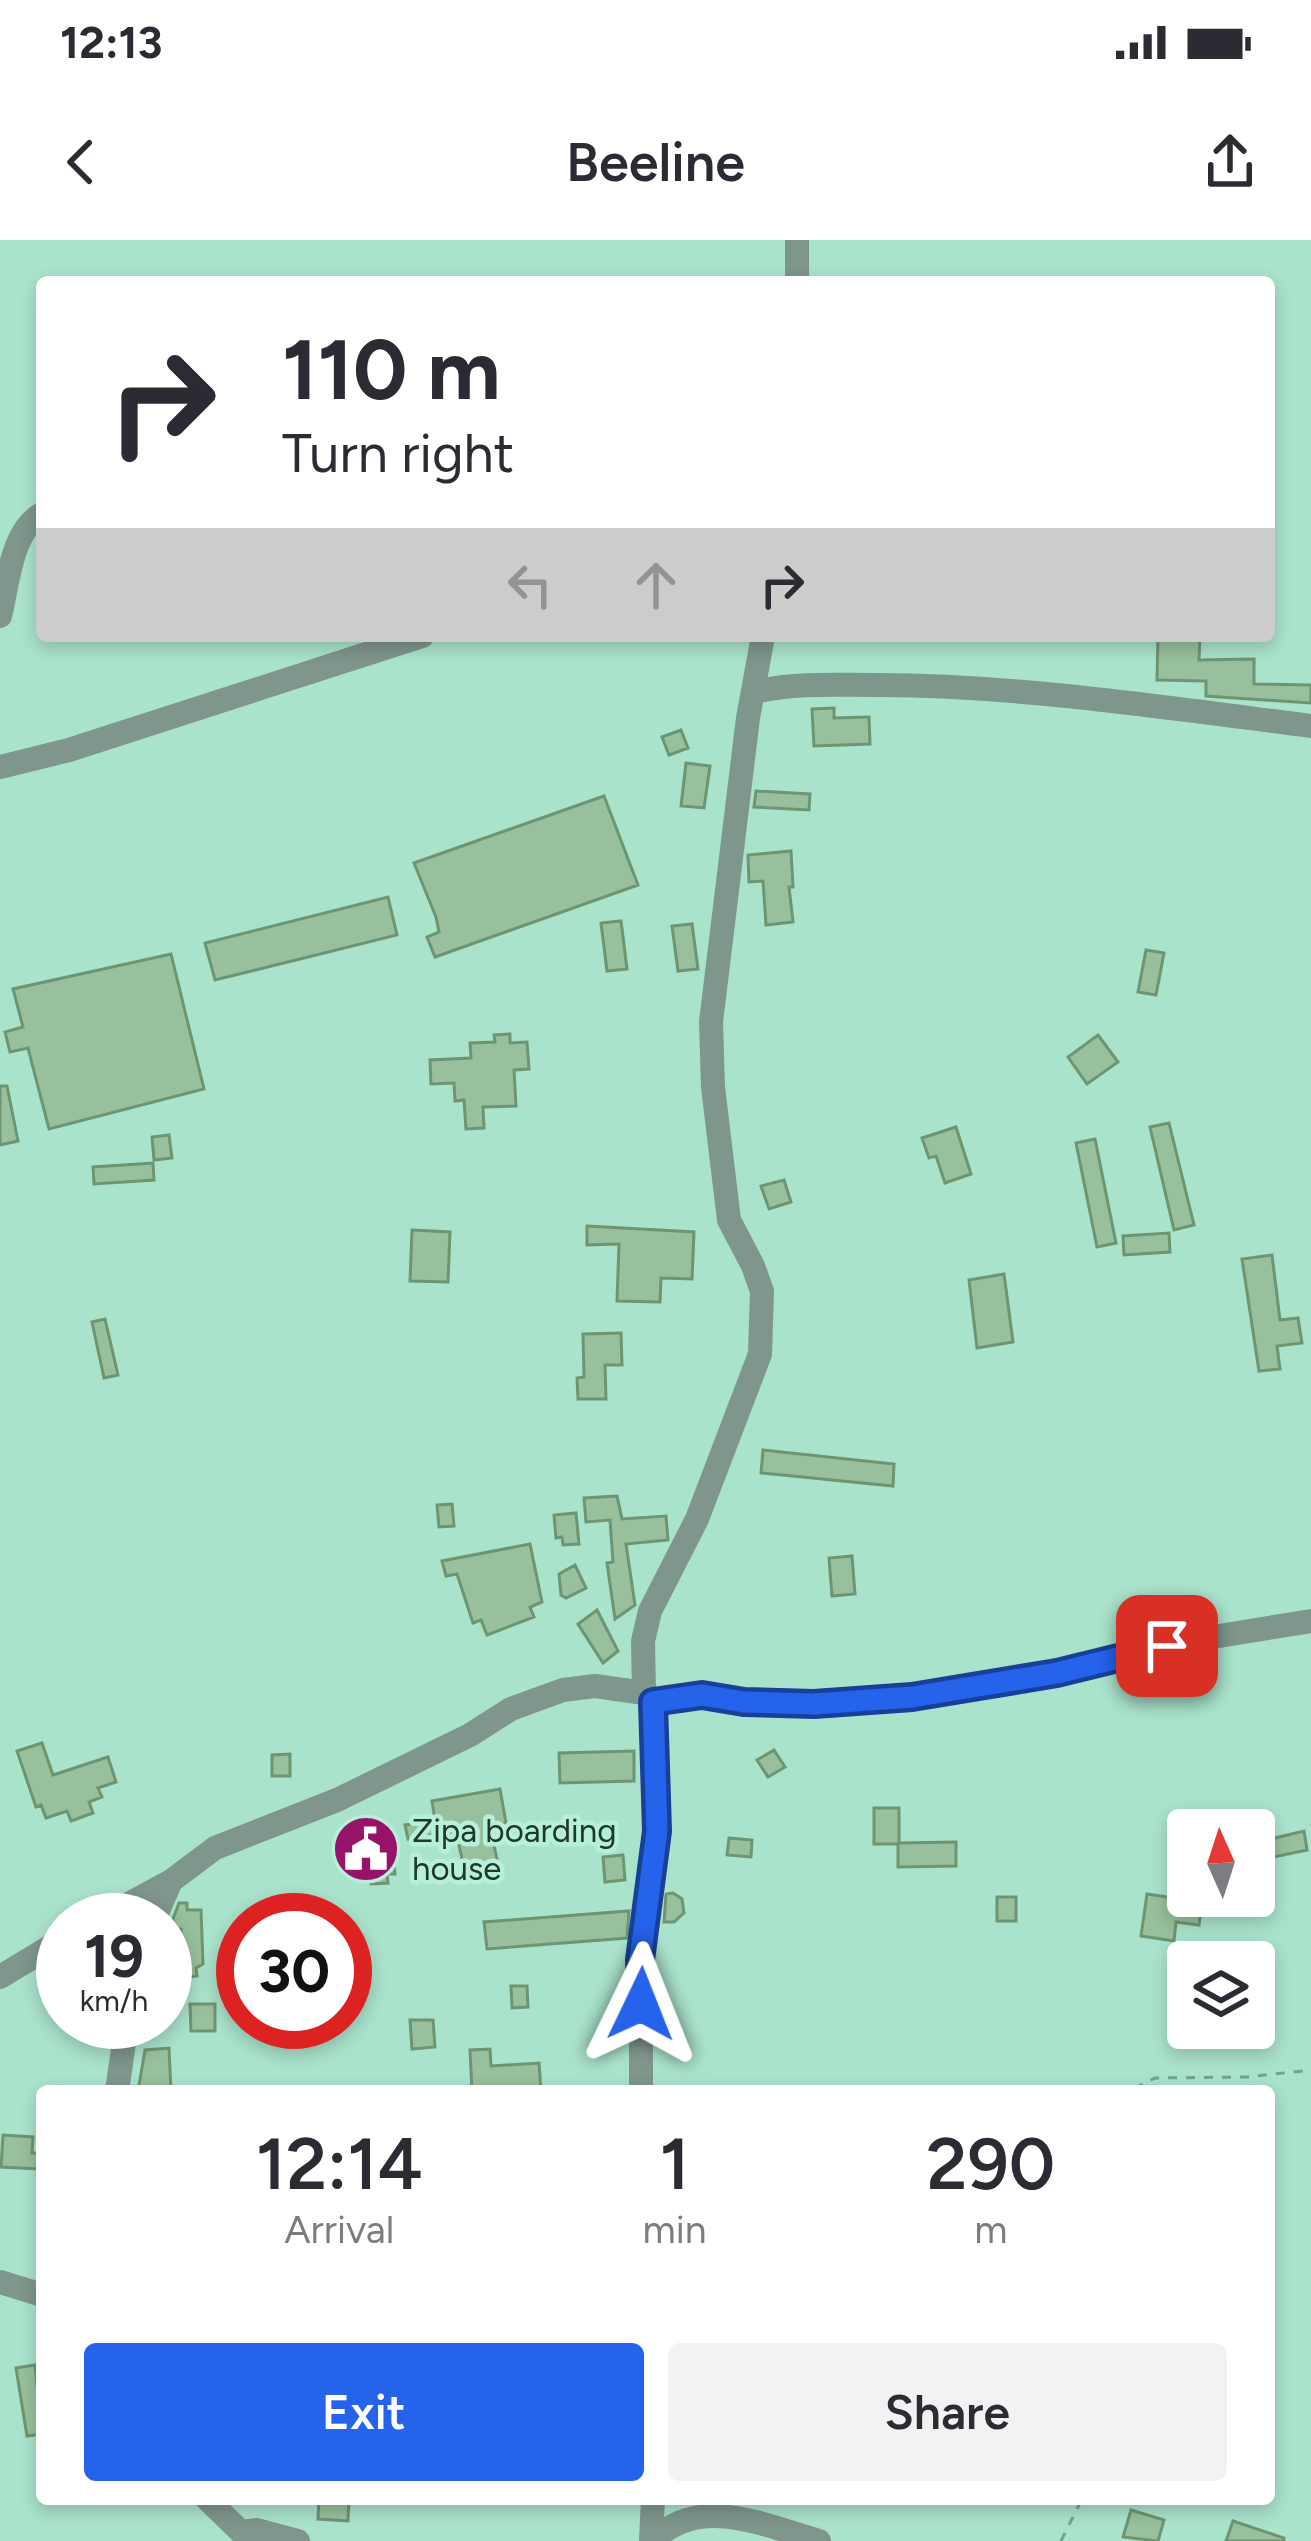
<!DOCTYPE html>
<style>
body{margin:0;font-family:Figtree,sans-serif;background:#f2f2f3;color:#2b2b33;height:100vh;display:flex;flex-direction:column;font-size:45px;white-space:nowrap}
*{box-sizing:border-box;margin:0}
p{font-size:39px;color:#7c7c81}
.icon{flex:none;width:66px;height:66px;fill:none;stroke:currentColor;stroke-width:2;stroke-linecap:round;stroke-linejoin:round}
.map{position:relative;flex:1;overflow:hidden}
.sheet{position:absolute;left:36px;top:1845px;width:1239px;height:420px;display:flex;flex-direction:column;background:#fff;border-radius:12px;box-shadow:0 6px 18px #0003}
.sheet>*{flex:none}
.top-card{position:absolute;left:36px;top:36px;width:1239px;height:366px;border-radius:12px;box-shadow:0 6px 18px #0003;background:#fff;color:#2b2b33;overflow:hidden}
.needle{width:78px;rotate:357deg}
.tools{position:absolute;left:1167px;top:1569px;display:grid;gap:24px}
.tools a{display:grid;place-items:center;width:108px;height:108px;border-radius:12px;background:#fff;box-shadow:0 6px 18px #0003;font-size:60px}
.speed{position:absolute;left:36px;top:1653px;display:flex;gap:24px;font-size:60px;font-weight:700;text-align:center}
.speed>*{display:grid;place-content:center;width:156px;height:156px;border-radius:50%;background:#fff;box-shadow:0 6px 18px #0003;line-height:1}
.speed small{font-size:30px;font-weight:400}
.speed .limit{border:18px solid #d22;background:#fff;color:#111}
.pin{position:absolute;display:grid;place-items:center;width:102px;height:102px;color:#fff;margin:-51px;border-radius:24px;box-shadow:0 6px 18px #0006}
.me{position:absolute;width:132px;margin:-66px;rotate:2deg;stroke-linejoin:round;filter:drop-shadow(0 0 9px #0008)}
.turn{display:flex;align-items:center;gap:42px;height:252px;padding:0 48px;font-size:54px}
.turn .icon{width:156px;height:156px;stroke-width:2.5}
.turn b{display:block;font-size:84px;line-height:102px}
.lanes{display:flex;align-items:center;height:114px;padding:0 48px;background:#0003;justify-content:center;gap:60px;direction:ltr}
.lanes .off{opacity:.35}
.eta{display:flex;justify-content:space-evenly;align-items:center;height:204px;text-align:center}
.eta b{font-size:72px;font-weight:600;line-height:84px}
.action{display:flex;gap:24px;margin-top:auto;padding:24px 48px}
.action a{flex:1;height:138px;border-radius:12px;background:#2563eb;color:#fff;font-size:48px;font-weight:600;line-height:138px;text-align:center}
.action a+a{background:#f2f2f3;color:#2b2b33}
.status{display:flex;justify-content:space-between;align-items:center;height:84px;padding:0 60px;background:#fff;direction:ltr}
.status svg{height:33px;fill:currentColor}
header{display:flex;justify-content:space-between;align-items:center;height:156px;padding:0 48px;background:#fff;font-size:54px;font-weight:600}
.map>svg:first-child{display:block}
.building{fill:#98c09c;stroke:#6e9572;stroke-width:3}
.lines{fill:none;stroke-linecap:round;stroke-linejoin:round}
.path{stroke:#75a18f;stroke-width:3;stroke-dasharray:9 9;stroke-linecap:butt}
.minor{stroke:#7f968c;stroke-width:24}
.route-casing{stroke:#184099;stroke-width:30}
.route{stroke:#2563eb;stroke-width:21}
.labels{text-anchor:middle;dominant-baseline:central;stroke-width:9;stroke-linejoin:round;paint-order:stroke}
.poi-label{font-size:33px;fill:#20372e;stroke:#b7f0d8;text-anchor:start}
</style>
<div class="status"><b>12:13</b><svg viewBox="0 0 49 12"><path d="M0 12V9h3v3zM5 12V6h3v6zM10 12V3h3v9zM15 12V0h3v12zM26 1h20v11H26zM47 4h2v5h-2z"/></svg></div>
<header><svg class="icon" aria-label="back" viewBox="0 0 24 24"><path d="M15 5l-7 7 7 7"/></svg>Beeline<svg class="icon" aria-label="share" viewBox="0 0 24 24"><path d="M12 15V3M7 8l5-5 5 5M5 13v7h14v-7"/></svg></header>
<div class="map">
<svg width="1311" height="2301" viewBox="0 0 1311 2301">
<rect width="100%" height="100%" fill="#aae3cc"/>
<path class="building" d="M1158 396 1200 397 1199 420 1254 419V444L1311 445V463L1206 456V441L1157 440Z
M834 468V478L869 477 870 504 814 506 812 469Z
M681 490 688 508 669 515 662 497Z
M686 523 710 526 704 568 681 566Z
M756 551 810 554 809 570 754 567Z
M604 556 638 645 435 717 427 697 439 692 436 677 414 623Z
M791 611 793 647H789L793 682 766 685 763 641 749 642 748 615Z
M388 657 397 695 215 740 205 703Z
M621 681 627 729 607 731 601 683Z
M692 684 698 729 678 731 672 686Z
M1146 710 1164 713 1156 755 1138 752Z
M171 714 204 849 49 889 28 808 10 812 5 792 23 787 13 749Z
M510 794V803L527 802 529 829 514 830 516 866 483 867 484 888 466 889 464 860 455 861 454 843 431 844 430 820 471 818 470 803 495 802 494 795Z
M1098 795 1118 822 1087 844 1068 817Z
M0 846H7L18 901 0 905Z
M1169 883 1194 985 1174 990 1150 887Z
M956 887 971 934 945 943 936 916 929 918 922 898Z
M169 895 172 918 154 920 152 897Z
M1095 899 1116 1003 1097 1007 1076 903Z
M153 923 154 940 94 944 93 927Z
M784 940 791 962 769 969 761 946Z
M587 986 694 992 692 1039 661 1038 660 1062 617 1061 619 1004 587 1005Z
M412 990 450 992 448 1042 410 1041Z
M1169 993 1170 1012 1124 1015 1123 996Z
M1272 1015 1280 1080 1298 1078 1302 1103 1277 1106 1280 1129 1259 1131 1242 1019Z
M1004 1034 1013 1102 977 1108 969 1040Z
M105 1079 118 1135 104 1138 92 1082Z
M621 1093 622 1125H605L606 1159H578L577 1138 584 1137 583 1094Z
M763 1210 894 1224 893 1246 761 1233Z
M617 1256 622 1279 666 1276 668 1300 626 1304 635 1365 615 1379 607 1323 613 1322 610 1280 586 1282 584 1258Z
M452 1264 454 1286 439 1287 437 1265Z
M576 1273 579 1304 563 1305 562 1297 556 1298 554 1275Z
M530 1304 542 1362 530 1367 534 1377 487 1395 481 1380 473 1383 457 1334 446 1336 442 1321Z
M852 1316 855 1354 832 1356 829 1318Z
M575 1325 586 1348 566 1358 561 1355 559 1334Z
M597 1370 618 1411 603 1423 578 1384Z
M42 1503 53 1535 108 1517 116 1542 98 1548 102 1557 89 1562 93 1573 71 1581 67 1571 46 1578 41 1565 36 1567 17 1511Z
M774 1510 785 1527 768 1537 757 1520Z
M634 1511V1541L560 1543 559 1513Z
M290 1514V1536H272V1515Z
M500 1549 506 1583 490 1586 499 1629 466 1636 456 1592 408 1599 405 1585 435 1580 432 1561Z
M874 1568H899V1603L956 1602V1626L898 1627V1604H874Z
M1304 1591 1307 1610 1254 1621V1603Z
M729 1598 752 1600 751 1617 727 1615Z
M393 1615 395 1634H387L388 1643 371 1644 370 1638 363 1639 361 1618Z
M623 1615 625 1640 605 1642 603 1617Z
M673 1653 682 1659 684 1673 674 1682H664L666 1654Z
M1147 1654 1202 1662 1199 1685 1176 1682 1174 1701 1141 1696Z
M997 1657H1016V1681H997Z
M179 1663H187V1670H201L203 1724 196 1728 197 1736 181 1738V1689H173V1679Z
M629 1671 627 1698 487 1709 484 1682Z
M511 1746H527L528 1767 512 1768Z
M190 1764H215V1791H191Z
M410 1780H433L435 1807 412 1809Z
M169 1808 171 1851H138L145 1810Z
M490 1809 491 1826 539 1823 541 1851H472L470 1810Z
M3 1895 33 1897 32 1913H39L38 1929 1 1927Z
M35 2125 42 2194 27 2196 16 2128Z
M319 2259H349L348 2281 318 2279Z
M1131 2270 1164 2280 1158 2301 1123 2297Z
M1233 2281 1284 2298V2301H1226Z"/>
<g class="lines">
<path class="path" d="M1138 1851 1139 1846 1155 1838 1247 1837 1311 1830
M1061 2301 1082 2259"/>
<path class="minor" d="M797 42V0
M0 376C8 345 11 290 42 274
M754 452C796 442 838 445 881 445 1025 446 1169 468 1311 486
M0 527 69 510 422 396
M644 1453 643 1401 650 1371 697 1279 760 1114 762 1051 753 1026 729 980 713 847 711 782 748 478 763 396
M99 1680 171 1641 215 1608 337 1560 470 1495 511 1469 563 1450 595 1446 644 1453 653 1463 702 1455 744 1462 814 1464 912 1457 1022 1440 1207 1398 1311 1381
M154 1680 171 1641
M0 1737 63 1699
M117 1851 127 1782
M641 1851V1720L657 1591 653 1463
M0 2042 42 2055
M207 2259 241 2292 257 2290 298 2301
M651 2301 653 2259
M653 2301C699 2254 763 2285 819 2301"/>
</g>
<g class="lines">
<g class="route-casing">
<path id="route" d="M641 1764 640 1720 657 1591 653 1462 702 1455 744 1462 814 1464 912 1457 1057 1433 1167 1406"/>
</g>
<use href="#route" class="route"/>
</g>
<defs>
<g id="civic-disc" transform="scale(3.45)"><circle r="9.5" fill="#971269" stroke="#b7f0d8"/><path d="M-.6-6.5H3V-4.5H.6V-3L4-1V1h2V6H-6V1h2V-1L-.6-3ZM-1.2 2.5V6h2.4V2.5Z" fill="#fff"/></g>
</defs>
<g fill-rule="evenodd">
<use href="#civic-disc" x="366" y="1609"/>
</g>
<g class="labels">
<g class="poi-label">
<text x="412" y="1590">Zipa boarding<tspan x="412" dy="38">house</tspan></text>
</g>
</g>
</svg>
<div class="tools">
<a><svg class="needle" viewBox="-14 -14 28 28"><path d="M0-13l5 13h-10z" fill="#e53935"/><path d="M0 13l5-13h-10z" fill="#7c7c81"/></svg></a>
<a><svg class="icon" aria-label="layers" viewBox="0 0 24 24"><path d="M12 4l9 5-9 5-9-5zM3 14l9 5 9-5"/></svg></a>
</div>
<div class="speed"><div>19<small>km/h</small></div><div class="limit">30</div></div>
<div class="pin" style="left:1167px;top:1406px;background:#d93025"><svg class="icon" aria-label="arrive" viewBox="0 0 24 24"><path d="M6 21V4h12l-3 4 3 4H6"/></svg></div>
<svg class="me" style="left:641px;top:1764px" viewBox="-20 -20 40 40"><path d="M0-17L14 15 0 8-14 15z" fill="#2563eb" stroke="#fff" stroke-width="4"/></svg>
<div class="top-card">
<div class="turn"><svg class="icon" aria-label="right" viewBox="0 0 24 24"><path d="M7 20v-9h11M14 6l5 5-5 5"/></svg><div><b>110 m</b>Turn right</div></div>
<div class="lanes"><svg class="icon off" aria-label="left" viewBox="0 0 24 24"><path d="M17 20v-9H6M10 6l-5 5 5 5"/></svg><svg class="icon off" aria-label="ahead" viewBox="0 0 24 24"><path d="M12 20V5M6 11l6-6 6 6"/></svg><svg class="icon" aria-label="right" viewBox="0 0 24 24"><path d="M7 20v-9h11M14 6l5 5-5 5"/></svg></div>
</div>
<section class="sheet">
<div class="eta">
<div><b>12:14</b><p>Arrival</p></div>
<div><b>1</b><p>min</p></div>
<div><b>290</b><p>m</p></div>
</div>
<div class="action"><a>Exit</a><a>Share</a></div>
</section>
</div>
